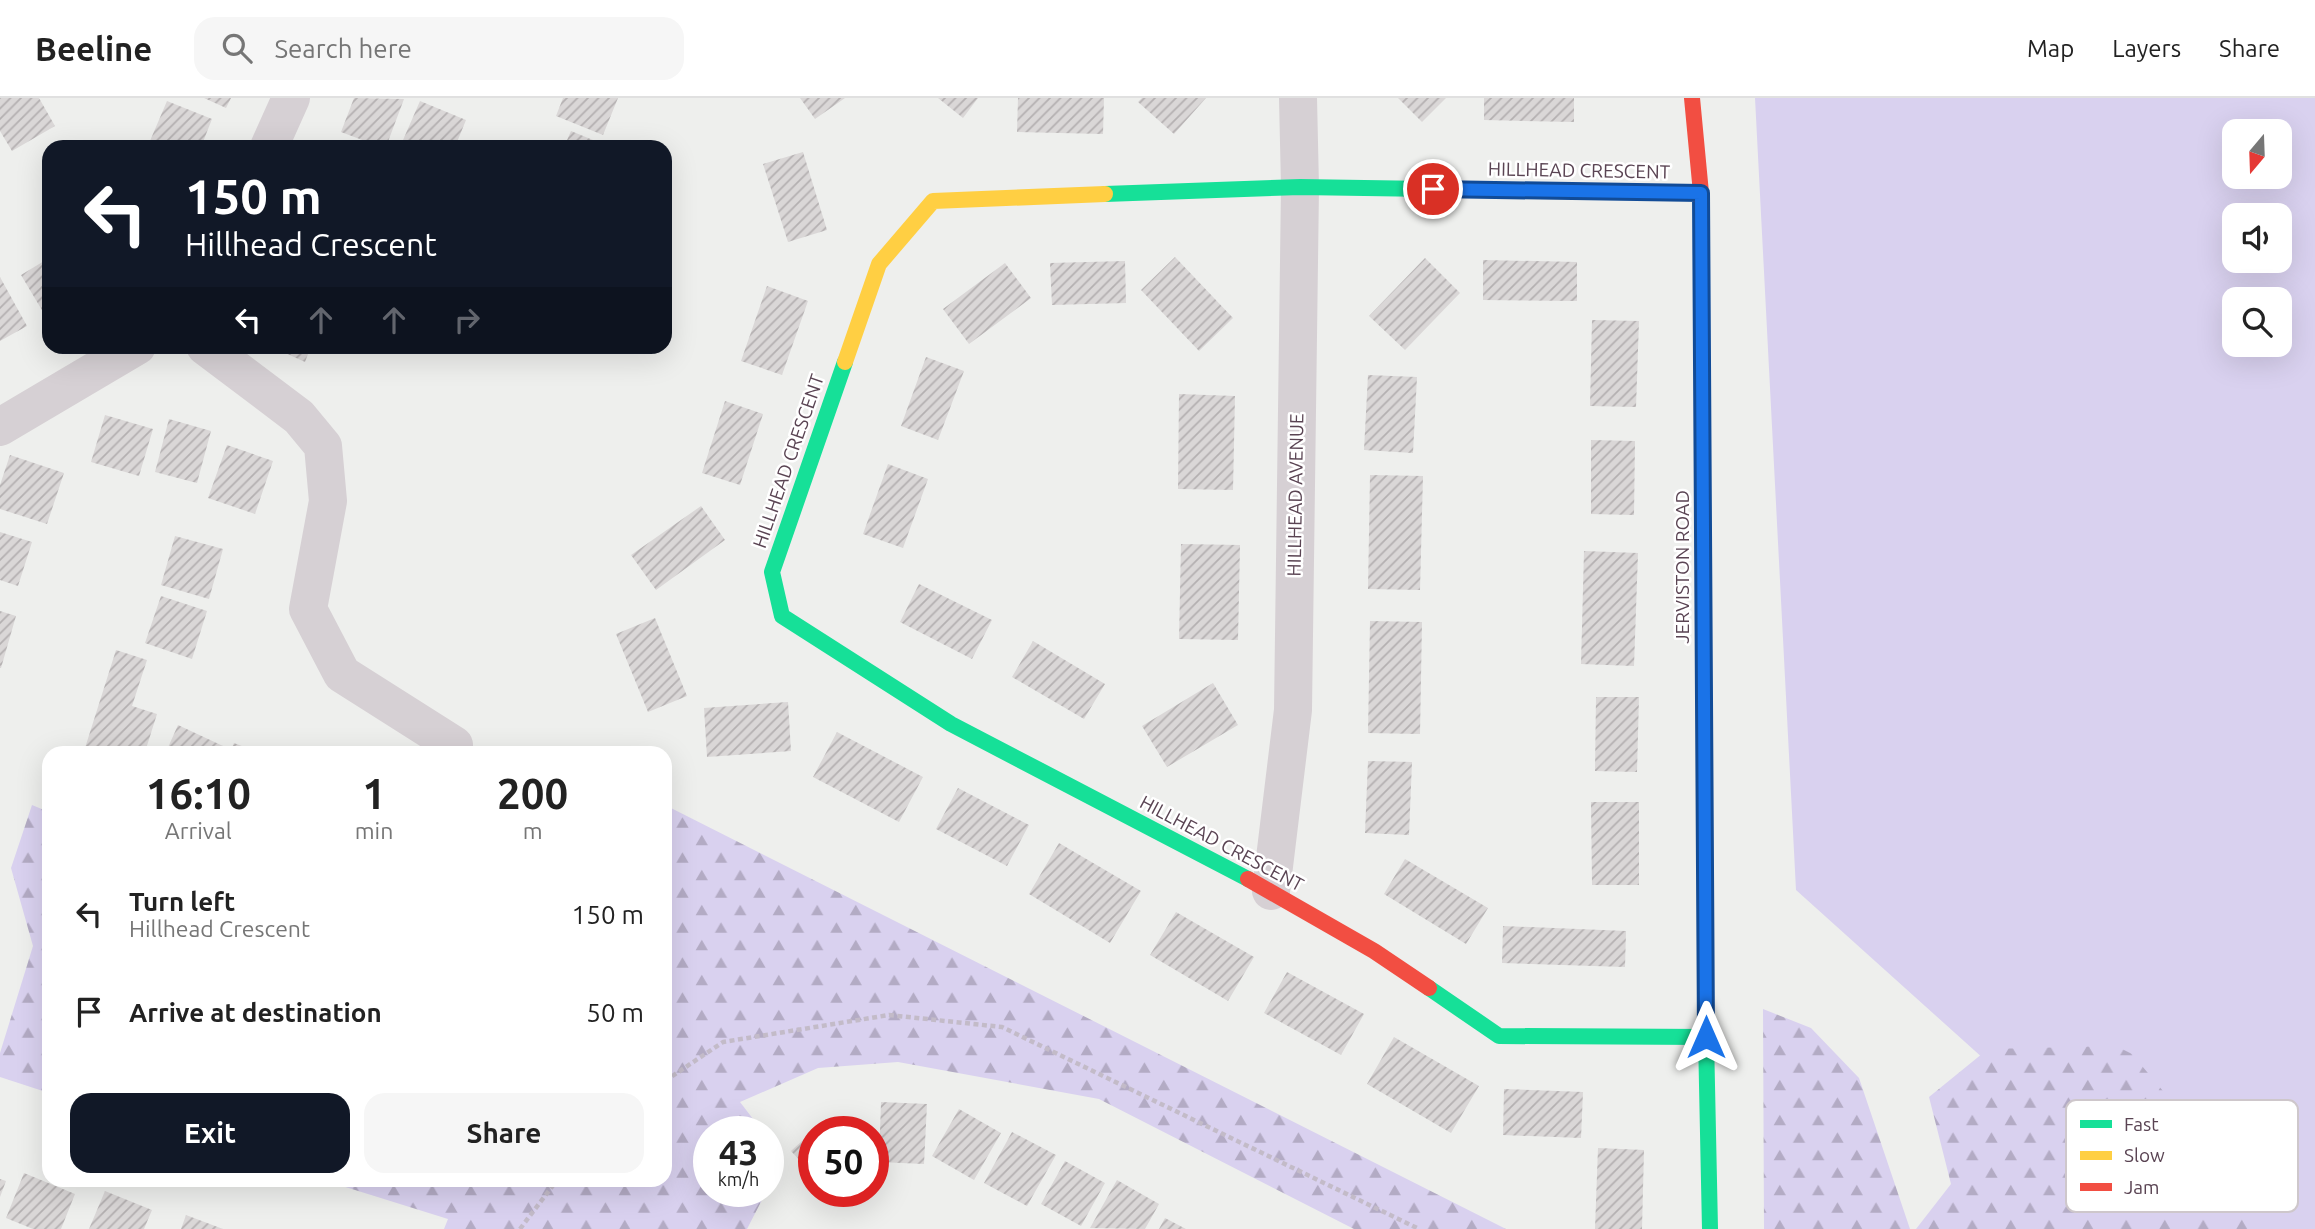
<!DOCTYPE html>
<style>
body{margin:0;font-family:Ubuntu,sans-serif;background:#f6f6f6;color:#222;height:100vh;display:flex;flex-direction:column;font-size:26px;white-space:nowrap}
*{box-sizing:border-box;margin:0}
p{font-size:23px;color:#767676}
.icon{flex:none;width:38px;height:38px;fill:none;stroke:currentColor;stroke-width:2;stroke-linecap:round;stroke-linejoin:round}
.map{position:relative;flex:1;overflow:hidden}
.sheet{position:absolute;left:42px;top:648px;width:630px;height:441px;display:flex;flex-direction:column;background:#fff;border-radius:21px;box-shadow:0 7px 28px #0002}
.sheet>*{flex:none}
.top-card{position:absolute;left:42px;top:42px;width:630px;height:214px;border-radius:21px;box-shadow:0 7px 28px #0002;background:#111827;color:#fff;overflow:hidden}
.needle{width:46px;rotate:199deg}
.fabs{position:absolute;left:2222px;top:21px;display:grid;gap:14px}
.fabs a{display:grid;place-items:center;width:70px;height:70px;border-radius:14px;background:#fff;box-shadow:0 7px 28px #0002;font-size:35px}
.speed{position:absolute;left:693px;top:1018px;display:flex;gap:14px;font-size:35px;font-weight:700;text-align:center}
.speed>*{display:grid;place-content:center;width:91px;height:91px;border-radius:50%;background:#fff;box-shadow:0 7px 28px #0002;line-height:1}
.speed small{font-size:18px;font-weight:400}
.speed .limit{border:10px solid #d22;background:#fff;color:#111}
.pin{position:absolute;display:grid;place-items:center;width:60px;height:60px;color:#fff;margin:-30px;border:4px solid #fff;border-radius:50%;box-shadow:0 2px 7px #0007}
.me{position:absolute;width:77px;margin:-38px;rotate:0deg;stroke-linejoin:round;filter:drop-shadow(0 0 5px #0008)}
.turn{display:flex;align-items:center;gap:24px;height:147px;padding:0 28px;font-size:32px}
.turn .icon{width:91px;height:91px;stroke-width:2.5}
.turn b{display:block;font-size:49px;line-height:60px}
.lanes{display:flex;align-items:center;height:66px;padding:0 28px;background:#0003;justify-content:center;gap:35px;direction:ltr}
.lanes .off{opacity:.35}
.eta{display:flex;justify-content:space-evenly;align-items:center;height:119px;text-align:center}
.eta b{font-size:42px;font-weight:600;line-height:49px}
.cta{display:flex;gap:14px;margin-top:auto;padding:14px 28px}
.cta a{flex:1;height:80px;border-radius:21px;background:#111827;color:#fff;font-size:28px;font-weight:600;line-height:80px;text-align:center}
.cta a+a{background:#f6f6f6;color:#222}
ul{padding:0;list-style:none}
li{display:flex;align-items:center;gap:21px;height:98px;padding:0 28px}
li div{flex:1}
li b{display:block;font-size:26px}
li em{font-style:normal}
header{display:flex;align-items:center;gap:42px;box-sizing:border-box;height:98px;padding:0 35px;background:#fff;border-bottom:2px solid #e0e0e0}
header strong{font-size:33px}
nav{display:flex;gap:38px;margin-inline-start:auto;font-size:24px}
.search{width:490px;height:63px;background:#f6f6f6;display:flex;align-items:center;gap:18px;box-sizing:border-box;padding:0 24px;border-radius:21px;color:#767676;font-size:26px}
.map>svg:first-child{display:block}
.grass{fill:#d9d1ef;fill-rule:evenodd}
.forest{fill:url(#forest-firs)}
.building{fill:url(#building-hatch)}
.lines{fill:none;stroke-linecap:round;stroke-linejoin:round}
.path{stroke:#c3bbc8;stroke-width:4.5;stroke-dasharray:5 3.5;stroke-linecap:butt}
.street{stroke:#d6d0d4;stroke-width:38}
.fast{stroke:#16e098;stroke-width:16}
.slow{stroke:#ffcf43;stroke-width:16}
.jam{stroke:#f24e42;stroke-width:16}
.route-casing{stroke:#114b97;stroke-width:18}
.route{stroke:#1a73e8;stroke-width:12}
.labels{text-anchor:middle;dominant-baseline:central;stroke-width:5;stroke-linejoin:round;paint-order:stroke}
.street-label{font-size:19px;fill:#5a4453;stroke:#fff}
.key{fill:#fff;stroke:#cec7cb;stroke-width:2}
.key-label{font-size:19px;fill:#5a4453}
</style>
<header>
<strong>Beeline</strong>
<div class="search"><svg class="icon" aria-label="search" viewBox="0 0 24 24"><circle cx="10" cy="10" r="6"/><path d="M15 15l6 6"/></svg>Search here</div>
<nav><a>Map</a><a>Layers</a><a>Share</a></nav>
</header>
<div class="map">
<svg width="2315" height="1131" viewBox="0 0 2315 1131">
<defs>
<pattern id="forest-firs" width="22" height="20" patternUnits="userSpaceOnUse" patternTransform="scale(1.75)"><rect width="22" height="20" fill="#d9d1ef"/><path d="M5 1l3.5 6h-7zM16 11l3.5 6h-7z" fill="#b3abc4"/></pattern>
<pattern id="building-hatch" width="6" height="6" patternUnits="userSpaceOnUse" patternTransform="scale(1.75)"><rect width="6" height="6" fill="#dad7d7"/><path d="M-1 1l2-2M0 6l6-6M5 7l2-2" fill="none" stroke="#b4b0b1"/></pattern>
</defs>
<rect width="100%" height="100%" fill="#eeefed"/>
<path class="grass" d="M1755 0H2315V1131H2173L1796 792ZM2235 33H2280V79H2235ZM2235 117H2280V163H2235ZM2235 201H2280V247H2235Z"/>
<path class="forest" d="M32 707 49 714V995L0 979V955L33 848 11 770Z
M665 707 1506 1131H1354L1099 1001 898 964 818 970 740 1004 763 1034H709V1094H766L747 1131H444L448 1121 323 1082H665Z
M1763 911 1811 930 1859 980 1910 1131H1764Z
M2116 948 2132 956 2173 1005 2219 1051 2252 1131H1916L1951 1086 1929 999 1988 951Z
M768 1041 783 1060 768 1090Z"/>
<path class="building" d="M0 0H39L55 28 12 53 0 33Z
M204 0H231L226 10Z
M354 0 404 1 386 49H381L341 34Z
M563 0H618L603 37 556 18Z
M800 0H845L815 21Z
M938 0H978L963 20Z
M1018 0H1104L1103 36 1017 34Z
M1142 0H1206L1174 36 1138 4Z
M1398 0H1446L1422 24Z
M1484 0H1574V24L1484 22Z
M167 3 212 21 201 49H164L150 43Z
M420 3 466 22 455 49H400Z
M571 33 610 49H564Z
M803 54 827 132 788 144 763 66Z
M1175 159 1233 220 1199 253 1141 192Z
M49 160V224L21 177Z
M1425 160 1460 195 1405 252 1369 218Z
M1483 162 1577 164V203L1483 202Z
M1125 163 1126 205 1052 207 1050 165Z
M1005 165 1031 200 969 246 943 211Z
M0 179 27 228 0 243Z
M767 188 808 203 782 277 741 263Z
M1592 222 1639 223 1636 309 1590 308Z
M270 248H311L305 264Z
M926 259 964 273 938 342 901 328Z
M1368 277 1417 279 1413 355 1364 352Z
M1179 296 1235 298 1233 392 1178 391Z
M725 303 763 316 740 387 702 375Z
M105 317 153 331 139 378 91 364Z
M169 321 211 333 197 385 155 374Z
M1591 342 1635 343 1634 417 1591 416Z
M227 347 273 363 255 416 208 400Z
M10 357 64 375 47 426 0 411V387Z
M888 366 928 381 903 450 863 436Z
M1370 377 1423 378 1420 492 1368 491Z
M701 408 725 442 656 492 631 457Z
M0 434 32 444 18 488 0 482Z
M175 438 223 451 209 501 161 487Z
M1181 446 1240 447 1238 542 1179 541Z
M1584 453 1638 455 1634 568 1581 566Z
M919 486 992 522 972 561 900 524Z
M161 498 207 513 192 561 145 545Z
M0 513 16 518 1 570H0Z
M655 520 687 598 648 614 616 536Z
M1370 523 1422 524 1420 636 1368 635Z
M1033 543 1105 586 1084 621 1012 579Z
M116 552 147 562 132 608 157 616 145 654H98L85 650Z
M1213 585 1238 627 1167 669 1142 628Z
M1596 599H1639L1637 674 1595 673Z
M788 604 791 653 707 659 704 610Z
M178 627 223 648 220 654H166Z
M837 634 923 679 899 724 813 679Z
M234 645 257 654H230Z
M1368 663 1412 664 1409 737 1365 735Z
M958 690 1029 727 1007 768 936 731Z
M1591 704H1639V787H1592Z
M1059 745 1141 793 1110 845 1029 796Z
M1405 761 1488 810 1466 846 1384 796Z
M1176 814 1254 859 1228 903 1150 857Z
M1503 828 1626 833 1625 869 1502 865Z
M1287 874 1364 916 1341 957 1264 915Z
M1394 939 1479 988 1451 1035 1367 986Z
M1504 991 1583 994 1581 1040 1503 1037Z
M881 1004 927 1006 924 1066 879 1064Z
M959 1011 1001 1035 974 1082 932 1058Z
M826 1021 838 1034H814V1078L791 1053Z
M1012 1034 1056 1057 1027 1108 984 1085Z
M1598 1050 1644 1052 1642 1131H1595Z
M1065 1063 1105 1085 1081 1128 1041 1106Z
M24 1075 75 1096 61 1131H33L6 1120Z
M0 1081 6 1083 0 1099Z
M1117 1082 1159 1106 1145 1131 1090 1130Z
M105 1093 152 1112 144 1131H89Z
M186 1117 223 1131H181Z
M1165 1120 1186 1131H1159Z"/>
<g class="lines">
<path class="path" d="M665 983 723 944 889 917 1002 929 1419 1131
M520 1131 557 1082"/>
<path class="street" d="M269 49 291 0
M205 248 299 319 323 348 328 403 308 511 342 576 454 647
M0 329 137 248
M1271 793 1293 612 1300 89 1298 0"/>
<path class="fast" d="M1105 96 1300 89 1701 95
M845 264 772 474 782 518 951 626 1248 781
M1703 401 1706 939 1710 1131
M1429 890 1499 938 1706 939"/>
<path class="slow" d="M1701 166 1703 401
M845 264 879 166 933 103 1105 96"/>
<path class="jam" d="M1692 0 1701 95V166
M1248 781 1374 853 1429 890"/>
</g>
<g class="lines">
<g class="route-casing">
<path id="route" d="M1433 91 1701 95 1706 939"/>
</g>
<use href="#route" class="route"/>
</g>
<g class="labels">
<g class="street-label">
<text transform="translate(1579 72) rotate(1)">HILLHEAD CRESCENT</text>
<text transform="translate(788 363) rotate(-71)">HILLHEAD CRESCENT</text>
<text transform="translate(1295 397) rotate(-89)">HILLHEAD AVENUE</text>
<text transform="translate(1682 469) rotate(-90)">JERVISTON ROAD</text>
<text transform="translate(1222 745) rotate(28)">HILLHEAD CRESCENT</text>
</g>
</g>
<rect x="2066" y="1002" width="232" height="112" rx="10" class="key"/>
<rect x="2080" y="1022" width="32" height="8" fill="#16e098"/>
<rect x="2080" y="1053" width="32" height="9" fill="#ffcf43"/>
<rect x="2080" y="1085" width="32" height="8" fill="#f24e42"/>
<g class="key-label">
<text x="2124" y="1033">Fast</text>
<text x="2124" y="1064">Slow</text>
<text x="2124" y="1096">Jam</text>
</g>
</svg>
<div class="fabs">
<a><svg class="needle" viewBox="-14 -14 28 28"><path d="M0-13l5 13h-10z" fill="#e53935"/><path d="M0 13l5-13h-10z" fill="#767676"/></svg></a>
<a><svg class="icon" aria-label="sound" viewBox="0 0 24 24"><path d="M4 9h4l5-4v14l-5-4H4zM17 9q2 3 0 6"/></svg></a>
<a><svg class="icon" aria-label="search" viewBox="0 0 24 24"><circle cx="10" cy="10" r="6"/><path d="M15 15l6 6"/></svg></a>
</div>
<div class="speed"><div>43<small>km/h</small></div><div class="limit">50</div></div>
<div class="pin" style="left:1433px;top:91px;background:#d93025"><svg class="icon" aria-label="arrive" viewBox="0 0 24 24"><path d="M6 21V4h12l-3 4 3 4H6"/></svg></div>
<svg class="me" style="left:1706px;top:939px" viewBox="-20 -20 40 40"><path d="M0-17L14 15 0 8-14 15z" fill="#1a73e8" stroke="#fff" stroke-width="4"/></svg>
<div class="top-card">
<div class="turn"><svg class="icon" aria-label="left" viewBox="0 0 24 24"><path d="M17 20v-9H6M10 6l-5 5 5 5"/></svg><div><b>150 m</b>Hillhead Crescent</div></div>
<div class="lanes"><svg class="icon" aria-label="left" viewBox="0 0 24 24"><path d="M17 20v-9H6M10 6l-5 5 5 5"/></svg><svg class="icon off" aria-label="ahead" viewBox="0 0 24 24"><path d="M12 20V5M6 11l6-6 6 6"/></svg><svg class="icon off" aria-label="ahead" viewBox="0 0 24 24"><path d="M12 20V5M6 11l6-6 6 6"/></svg><svg class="icon off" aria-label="right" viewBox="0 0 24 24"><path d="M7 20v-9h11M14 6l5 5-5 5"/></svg></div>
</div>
<section class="sheet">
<div class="eta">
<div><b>16:10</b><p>Arrival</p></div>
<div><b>1</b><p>min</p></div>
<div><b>200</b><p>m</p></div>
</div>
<ul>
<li><svg class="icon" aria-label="left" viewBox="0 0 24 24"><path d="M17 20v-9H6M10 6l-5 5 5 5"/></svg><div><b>Turn left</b><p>Hillhead Crescent</p></div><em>150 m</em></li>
<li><svg class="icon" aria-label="arrive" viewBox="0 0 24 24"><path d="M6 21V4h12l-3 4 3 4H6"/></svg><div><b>Arrive at destination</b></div><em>50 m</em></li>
</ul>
<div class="cta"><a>Exit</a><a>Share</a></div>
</section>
</div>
